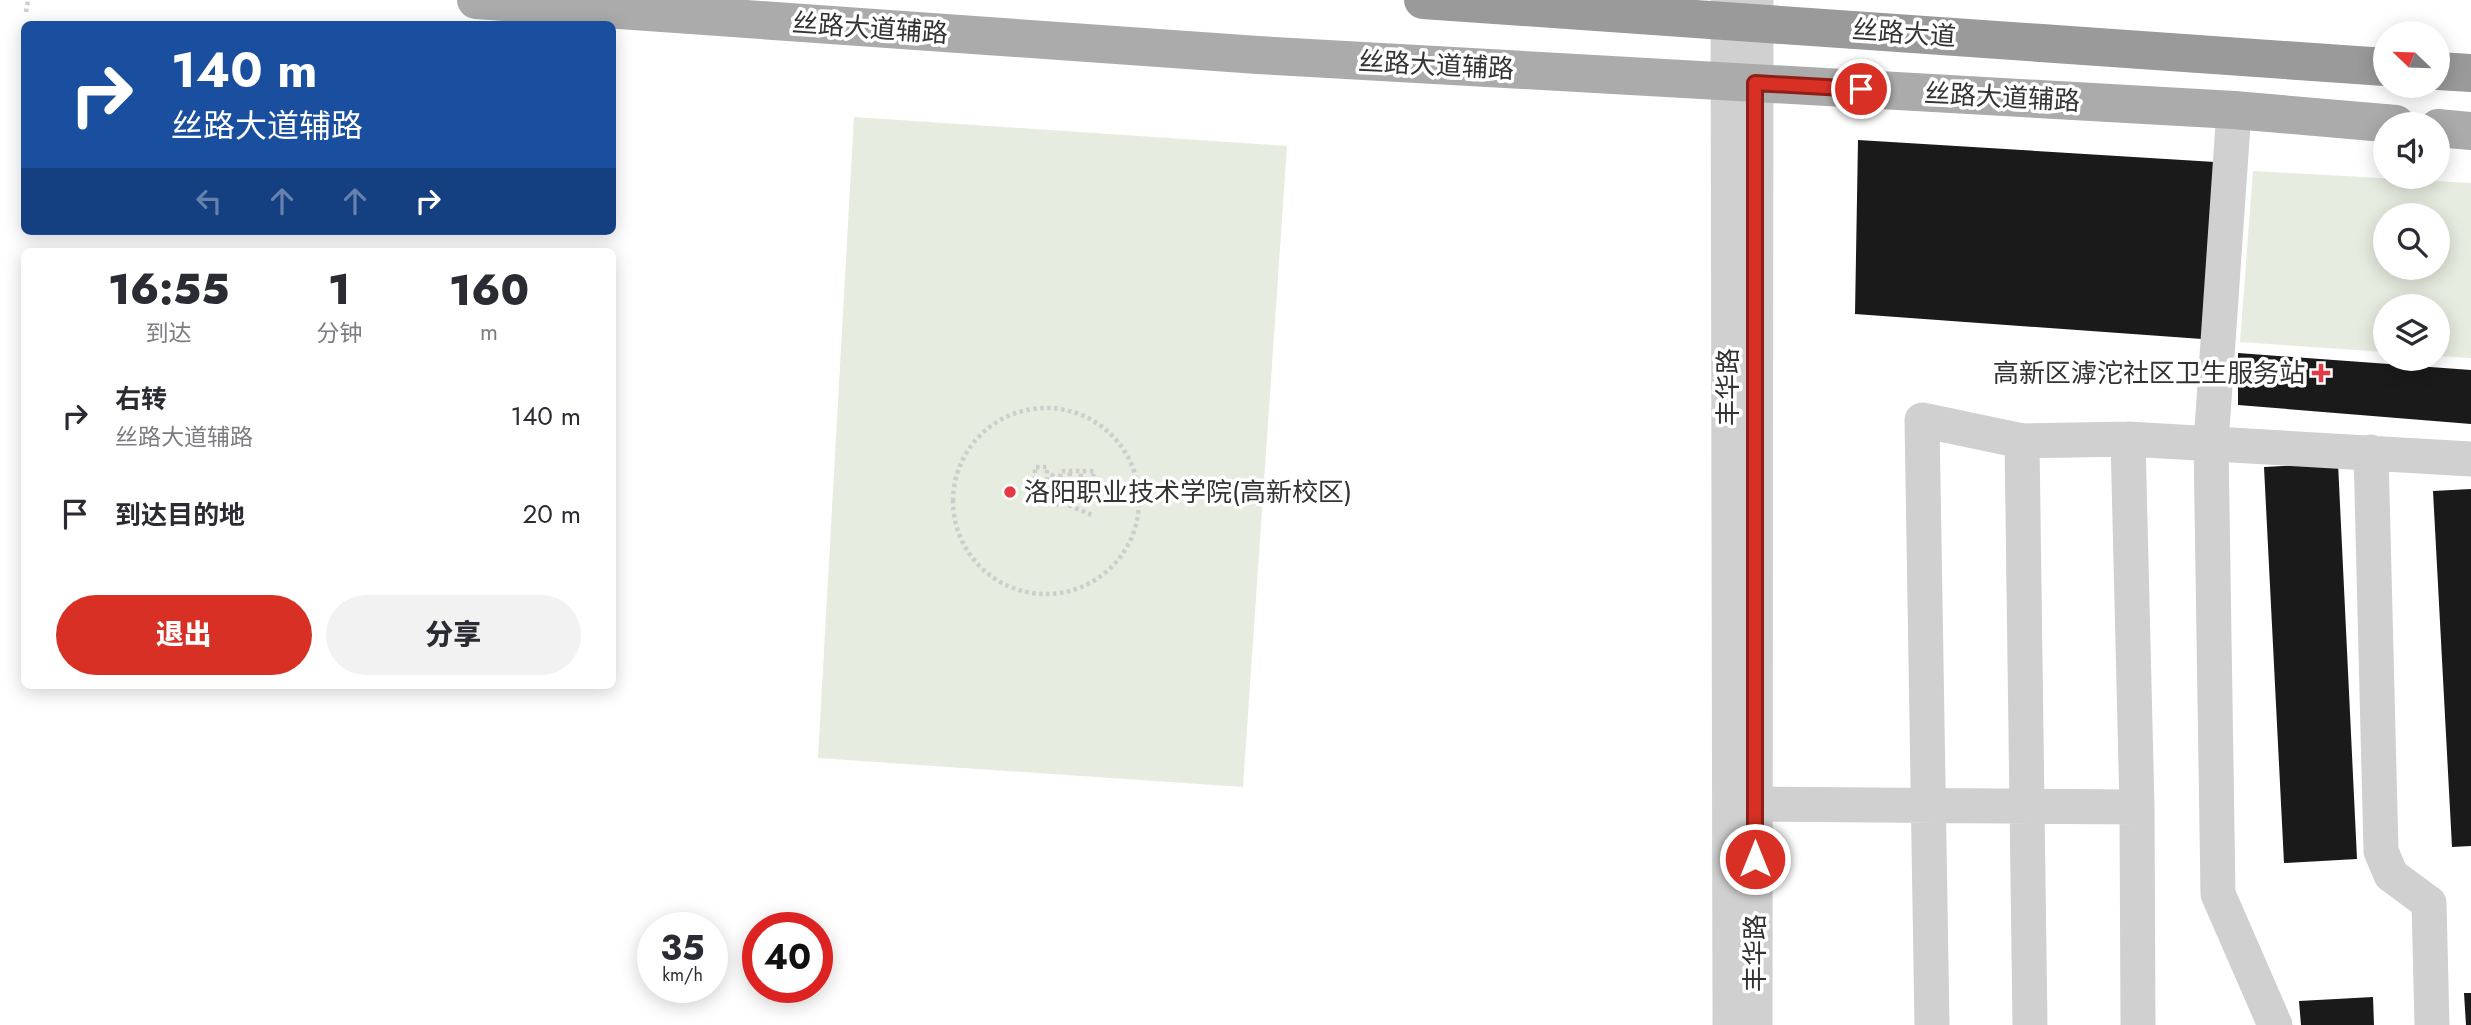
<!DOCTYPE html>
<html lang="zh">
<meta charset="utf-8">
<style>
body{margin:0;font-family:Jost,"Noto Sans SC",sans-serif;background:#f2f2f3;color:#2b2b33;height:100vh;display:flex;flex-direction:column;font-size:26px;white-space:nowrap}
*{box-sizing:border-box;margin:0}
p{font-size:23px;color:#7c7c81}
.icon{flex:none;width:38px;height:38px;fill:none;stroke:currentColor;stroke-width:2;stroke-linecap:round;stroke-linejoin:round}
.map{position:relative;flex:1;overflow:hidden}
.side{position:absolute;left:21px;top:248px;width:595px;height:441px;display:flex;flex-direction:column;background:#fff;border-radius:10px;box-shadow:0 4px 18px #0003}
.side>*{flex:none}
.hud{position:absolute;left:21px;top:21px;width:595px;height:214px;border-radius:10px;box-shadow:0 4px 18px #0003;background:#1a4fa0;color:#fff;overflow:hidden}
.needle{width:46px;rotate:293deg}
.fabs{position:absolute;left:2373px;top:21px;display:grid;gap:14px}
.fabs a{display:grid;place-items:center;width:77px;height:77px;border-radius:50%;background:#fff;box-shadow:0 4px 18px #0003;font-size:35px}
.speed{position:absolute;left:637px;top:912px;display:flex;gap:14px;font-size:35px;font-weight:700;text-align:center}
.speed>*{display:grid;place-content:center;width:91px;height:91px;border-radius:50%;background:#fff;box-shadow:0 4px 18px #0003;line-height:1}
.speed small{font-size:18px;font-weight:400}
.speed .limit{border:10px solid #d22;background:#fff;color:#111}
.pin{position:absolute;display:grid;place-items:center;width:60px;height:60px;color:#fff;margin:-30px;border:4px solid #fff;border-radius:50%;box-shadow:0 2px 7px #0007}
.me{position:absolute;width:77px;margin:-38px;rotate:0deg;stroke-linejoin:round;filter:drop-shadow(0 0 5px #0008)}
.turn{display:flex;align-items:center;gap:24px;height:147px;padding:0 35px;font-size:32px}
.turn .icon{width:91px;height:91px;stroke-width:2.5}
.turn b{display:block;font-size:49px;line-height:60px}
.lanes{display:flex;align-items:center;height:66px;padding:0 35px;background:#0003;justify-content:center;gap:35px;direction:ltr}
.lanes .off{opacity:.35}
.eta{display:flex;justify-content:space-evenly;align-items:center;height:119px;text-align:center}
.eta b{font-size:42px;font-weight:800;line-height:49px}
.button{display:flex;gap:14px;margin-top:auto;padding:14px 35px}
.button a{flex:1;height:80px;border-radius:42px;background:#d93025;color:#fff;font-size:28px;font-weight:800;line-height:80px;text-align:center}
.button a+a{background:#f2f2f3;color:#2b2b33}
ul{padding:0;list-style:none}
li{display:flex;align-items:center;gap:21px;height:98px;padding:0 35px}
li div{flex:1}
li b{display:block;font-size:26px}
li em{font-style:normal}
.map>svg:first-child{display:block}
.green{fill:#e6ecdf;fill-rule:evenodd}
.building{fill:#1a1a1a}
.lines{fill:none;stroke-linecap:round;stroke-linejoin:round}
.path{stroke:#cdcdcd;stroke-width:4.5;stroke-dasharray:3.5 3.5;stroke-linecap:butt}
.minor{stroke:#d0d0d0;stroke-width:35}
.major{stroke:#ababab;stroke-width:38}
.highway{stroke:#9a9a9a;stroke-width:38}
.highway-bridge{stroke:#9a9a9a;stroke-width:38}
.route-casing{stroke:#8d1f18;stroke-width:18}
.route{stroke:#d93025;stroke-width:12}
.poi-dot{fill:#e63946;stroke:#fff;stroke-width:2.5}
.labels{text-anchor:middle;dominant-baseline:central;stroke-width:7;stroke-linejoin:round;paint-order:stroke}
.street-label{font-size:26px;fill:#333;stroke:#fff}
.poi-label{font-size:26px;fill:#333;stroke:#fff;text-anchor:end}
</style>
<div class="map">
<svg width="2471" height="1025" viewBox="0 0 2471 1025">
<rect width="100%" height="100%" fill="#fff"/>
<path class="green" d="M854 117 1287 146 1243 787 818 758Z
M2253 171 2471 183V358L2438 356V306H2385V352L2240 342ZM2385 215H2438V268H2385Z"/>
<path class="building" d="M1858 140 2215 162 2202 339 1855 314Z
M2238 353 2471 370V424L2238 405Z
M2338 463 2357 859 2284 863 2264 467Z
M2471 489V846L2452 847 2433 491Z
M2464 993H2471V1025H2466Z
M2373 997 2374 1025H2301L2299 1001Z"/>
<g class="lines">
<path class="path" d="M26 12 28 0
M953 501a93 93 0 1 1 186 0a93 93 0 1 1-186 0Z
M1051 474 1058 480
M1049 484H1059L1061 497 1093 498
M1059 484 1061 471H1094L1093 476
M1051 495 1058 488
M1069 497 1070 471
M1080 498 1081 471
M1047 504 1035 503V467H1047V504L1068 505 1092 515"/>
<path class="minor" d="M1728 0 1730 1025
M2234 110 2211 443 2218 894 2275 1025
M2022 441 2030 1025
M2371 452 2381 851 2391 875 2429 903 2432 1025
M1732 804 2137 807 2128 439
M2137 807 2138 1025
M1755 1025 1756 0
M1932 1025 1922 420 2022 441 2128 439 2471 459"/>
<path class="major" d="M476 0 1258 55 2234 110 2396 124
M2438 128 2471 131"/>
<path class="highway" d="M2438 71 2471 73"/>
<path class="highway-bridge" d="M1423 0 2385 67"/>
</g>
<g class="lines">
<g class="route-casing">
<path id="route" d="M1755 859V83L1861 89"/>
</g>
<use href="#route" class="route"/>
</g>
<g class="poi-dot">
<path d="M2317.5 362.5h7v7h7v7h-7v7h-7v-7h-7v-7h7z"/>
<circle cx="1010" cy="492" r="7"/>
</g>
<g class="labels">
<g class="street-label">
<text transform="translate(870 28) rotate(4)">丝路大道辅路</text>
<text transform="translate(1904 33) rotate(4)">丝路大道</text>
<text transform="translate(1436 65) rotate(3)">丝路大道辅路</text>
<text transform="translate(2002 97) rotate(3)">丝路大道辅路</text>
<text transform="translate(1728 387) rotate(-90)">丰华路</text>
<text transform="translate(1755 953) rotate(-90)">丰华路</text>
</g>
<g class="poi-label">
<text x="2305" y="373">高新区滹沱社区卫生服务站</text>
<text x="1024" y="492" text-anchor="start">洛阳职业技术学院(高新校区)</text>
</g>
</g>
</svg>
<div class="fabs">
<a><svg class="needle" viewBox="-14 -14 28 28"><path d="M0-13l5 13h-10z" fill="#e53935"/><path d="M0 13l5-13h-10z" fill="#7c7c81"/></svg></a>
<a><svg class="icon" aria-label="sound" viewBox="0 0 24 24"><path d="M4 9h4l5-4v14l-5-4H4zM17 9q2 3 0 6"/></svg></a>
<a><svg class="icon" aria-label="search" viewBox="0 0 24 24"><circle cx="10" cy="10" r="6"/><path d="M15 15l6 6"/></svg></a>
<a><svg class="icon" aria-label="layers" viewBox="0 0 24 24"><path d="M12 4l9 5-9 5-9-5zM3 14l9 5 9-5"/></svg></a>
</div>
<div class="speed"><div>35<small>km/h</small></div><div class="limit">40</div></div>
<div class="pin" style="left:1861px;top:89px;background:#d93025"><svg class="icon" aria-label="arrive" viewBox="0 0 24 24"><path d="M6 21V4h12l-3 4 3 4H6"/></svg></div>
<svg class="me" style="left:1755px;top:859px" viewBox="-20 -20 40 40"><circle r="17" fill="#d93025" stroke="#fff" stroke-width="3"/><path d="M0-11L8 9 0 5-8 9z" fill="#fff"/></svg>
<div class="hud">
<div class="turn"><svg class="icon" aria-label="right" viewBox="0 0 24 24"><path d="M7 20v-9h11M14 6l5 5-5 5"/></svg><div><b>140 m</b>丝路大道辅路</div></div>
<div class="lanes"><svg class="icon off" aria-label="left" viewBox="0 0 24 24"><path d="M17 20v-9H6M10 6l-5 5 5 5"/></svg><svg class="icon off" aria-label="ahead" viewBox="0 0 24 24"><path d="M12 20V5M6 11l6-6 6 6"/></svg><svg class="icon off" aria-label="ahead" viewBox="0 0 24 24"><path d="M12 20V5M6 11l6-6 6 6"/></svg><svg class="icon" aria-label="right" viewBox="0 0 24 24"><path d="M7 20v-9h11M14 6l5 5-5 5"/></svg></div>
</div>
<section class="side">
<div class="eta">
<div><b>16:55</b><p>到达</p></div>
<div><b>1</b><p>分钟</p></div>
<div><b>160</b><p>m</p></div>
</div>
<ul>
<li><svg class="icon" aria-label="right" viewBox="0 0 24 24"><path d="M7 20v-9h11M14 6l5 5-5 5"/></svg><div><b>右转</b><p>丝路大道辅路</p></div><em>140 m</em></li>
<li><svg class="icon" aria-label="arrive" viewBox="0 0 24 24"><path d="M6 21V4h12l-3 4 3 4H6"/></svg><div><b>到达目的地</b></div><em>20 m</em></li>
</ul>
<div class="button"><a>退出</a><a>分享</a></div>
</section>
</div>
